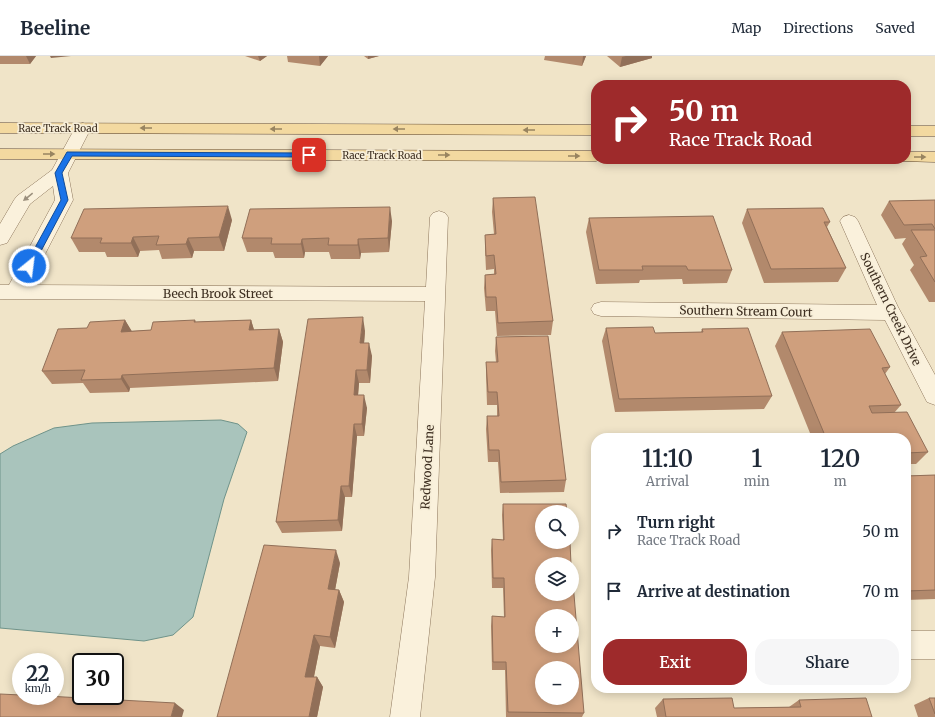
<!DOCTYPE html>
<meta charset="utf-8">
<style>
body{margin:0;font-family:Merriweather,serif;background:#f6f6f7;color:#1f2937;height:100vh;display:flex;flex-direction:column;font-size:15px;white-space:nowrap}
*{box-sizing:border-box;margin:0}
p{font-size:13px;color:#747a83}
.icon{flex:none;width:22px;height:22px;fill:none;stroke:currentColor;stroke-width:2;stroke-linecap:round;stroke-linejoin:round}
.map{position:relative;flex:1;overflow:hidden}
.details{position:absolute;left:591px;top:377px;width:320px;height:260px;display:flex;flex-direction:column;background:#fff;border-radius:16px;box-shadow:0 2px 10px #0003}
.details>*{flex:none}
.hud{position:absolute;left:591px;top:24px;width:320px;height:84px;border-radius:16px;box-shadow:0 2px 10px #0003;background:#9e2a2b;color:#fff;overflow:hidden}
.fabs{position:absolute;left:535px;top:449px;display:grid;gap:8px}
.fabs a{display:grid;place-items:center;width:44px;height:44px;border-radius:50%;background:#fff;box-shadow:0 2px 10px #0003;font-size:20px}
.speed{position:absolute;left:12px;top:597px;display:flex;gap:8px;font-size:20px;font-weight:700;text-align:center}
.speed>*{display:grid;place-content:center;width:52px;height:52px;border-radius:50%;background:#fff;box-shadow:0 2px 10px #0003;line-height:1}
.speed small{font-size:10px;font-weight:400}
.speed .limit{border:2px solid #111;border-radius:6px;background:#fff;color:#111}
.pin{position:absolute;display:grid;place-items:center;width:34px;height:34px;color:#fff;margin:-17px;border-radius:8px;box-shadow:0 2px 6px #0006}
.me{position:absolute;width:44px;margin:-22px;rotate:29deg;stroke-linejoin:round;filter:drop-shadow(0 0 3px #0008)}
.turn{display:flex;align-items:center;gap:14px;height:84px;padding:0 12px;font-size:18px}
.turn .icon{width:52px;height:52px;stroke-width:2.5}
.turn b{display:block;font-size:28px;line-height:34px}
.eta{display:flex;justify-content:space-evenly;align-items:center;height:68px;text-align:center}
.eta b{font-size:24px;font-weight:600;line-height:28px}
.action{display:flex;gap:8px;margin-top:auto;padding:8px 12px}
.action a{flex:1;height:46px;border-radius:16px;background:#9e2a2b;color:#fff;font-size:16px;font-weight:600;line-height:46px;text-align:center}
.action a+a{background:#f6f6f7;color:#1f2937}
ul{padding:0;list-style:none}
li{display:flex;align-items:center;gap:12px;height:60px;padding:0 12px}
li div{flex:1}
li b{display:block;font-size:15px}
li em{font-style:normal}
header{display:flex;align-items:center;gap:24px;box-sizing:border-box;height:56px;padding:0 20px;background:#fff;border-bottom:1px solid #e0e1e3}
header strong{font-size:19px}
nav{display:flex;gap:22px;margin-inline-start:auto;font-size:14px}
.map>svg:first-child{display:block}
.water{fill:#a9c4bc;stroke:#6f938a}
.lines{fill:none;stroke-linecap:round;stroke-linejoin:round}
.minor-casing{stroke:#8d765c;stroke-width:1}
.major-casing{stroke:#5b4430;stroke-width:1}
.minor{fill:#faf1dc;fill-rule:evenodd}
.major{fill:#f3d9a0;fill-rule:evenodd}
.wall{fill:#b2896c}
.shaded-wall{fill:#916f58}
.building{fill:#cf9f7d;stroke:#916f58;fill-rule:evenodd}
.oneway{fill:#988460}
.oneway2{fill:#9c907e}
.route{fill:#1a73e8;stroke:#114b97}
.labels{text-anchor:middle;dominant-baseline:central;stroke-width:3.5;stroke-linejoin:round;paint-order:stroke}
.far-street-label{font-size:10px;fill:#3d2e20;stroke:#f7eed8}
.street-label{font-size:12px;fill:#3d2e20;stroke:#f7eed8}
</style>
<header>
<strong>Beeline</strong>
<nav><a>Map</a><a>Directions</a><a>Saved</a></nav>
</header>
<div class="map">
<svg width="935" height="661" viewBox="0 0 935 661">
<rect width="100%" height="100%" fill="#f0e4c8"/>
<path class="water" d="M221 364 238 368 247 376 224 443 193 561 173 579 144 585 0 572V398L13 390 54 372 92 367Z"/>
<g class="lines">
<g class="minor-casing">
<path id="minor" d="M83 67 89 69 91 72 68 117 73 144 29 229 426 231 430 161 433 157 439 155 445 157 448 161 435 521 420 661H390L409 521 425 245 0 243V229H9L55 144 53 130 30 148 7 187 0 189V168L14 144 17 140 52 114 75 72 77 69Z
M849 159 855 161 858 165 898 251 935 319V349L927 346 885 264 601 260 594 258 591 253 594 248 601 246 877 249 840 165 843 161Z
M906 575H935V603H906Z"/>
</g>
<g class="major-casing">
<path id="major" d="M0 67 596 69V79L0 77Z
M906 70H935V80H906Z
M0 93 596 95V103H602L596 105 0 103Z
M906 96H935V106L900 105 899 103H906Z"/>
</g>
<use href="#minor" class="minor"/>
<use href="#major" class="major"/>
</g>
<path class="wall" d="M0 0H36L30 8H0Z
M245 0H267L260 5Z
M287 0H328L320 10 288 6Z
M364 0H379L368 3Z
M545 0H586L582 10 544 4Z
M607 0H652V2L620 11Z
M493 142 553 265 551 279 497 280 495 255H486L484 232 485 219 494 218V213L486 214 485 193V179L494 178 492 156Z
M935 144V246H929L910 214 914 209 902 188 906 182 895 183 881 159 889 145Z
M747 153 830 166 827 171 846 212 838 226 764 227 742 167Z
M589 162 732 214 727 227 683 228 682 223 640 224 639 227 596 228 586 176Z
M232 164 224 195H194L192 202 162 203 159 194 140 195 138 201H107L105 196H79L71 182Z
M392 165 389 196 361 197 360 203H331L329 196H305L304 202H275L273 196H247L242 182Z
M125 264 131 275 151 274 195 264 196 266 251 264 254 274 279 273 283 286 278 325 130 332 129 336 90 337 83 327 52 328 42 315 87 272Z
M606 272 655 277 701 276 702 273 772 340 764 353 615 356 602 285Z
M365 275 364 287 372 300 370 327H359L358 339 367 352 364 380H357L352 441H345L342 475 282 477 276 466Z
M782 276 890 311 885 318 901 349 894 357 928 396 916 408H906V382H812L775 290Z
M496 281 566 424 564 436 500 437 498 406H488L486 373 487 360H497V349H487L486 319V306H496L495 295Z
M935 419V543L906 544V420Z
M503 448 584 657 582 661H506L505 614H492L491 570 492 560 504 561 503 532H492L491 494 492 483 503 484 502 459Z
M340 507 335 534H339L344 546 335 592 320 590 314 621H317L323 631 317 661H217Z
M929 642H935V661H918L914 649Z
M663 643 734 652 789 651 799 644 872 661H657L655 652Z"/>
<path class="shaded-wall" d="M26 0H36L30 8Z
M50 0H71L51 2Z
M258 0H267L260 5Z
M319 0H328L320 10Z
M368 0H379L368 3Z
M583 0H586L582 10Z
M626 0H652V2L620 11 622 1Z
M228 150 232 164 224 195 219 181Z
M390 151 392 165 389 196 388 182Z
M133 181 140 195 138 201 131 187Z
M188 182 194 195 192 202 186 188Z
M302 183 305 196 304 202 301 188Z
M358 183 361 197 360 203 358 189Z
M363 261 365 275 363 300 360 287Z
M125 264 133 277 121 276Z
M251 264 255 277 249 274Z
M279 273 283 286 278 325 274 312Z
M369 287 372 300 370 327 367 314Z
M356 314 359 327 357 352 354 339Z
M122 319 130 332 129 336 121 323Z
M364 339 367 352 364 380 362 368Z
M354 368 357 380 352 441 349 430Z
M341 430 345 441 342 475 338 464Z
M336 494 340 507 333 545 328 533Z
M339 534 344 546 335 592 330 581Z
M314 579 320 590 312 630 305 621Z
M317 621 323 631 317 661H309Z
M175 647 184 654 182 661H171Z"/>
<path class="building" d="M535 141 553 265 498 267 496 241H486L485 219 496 218 494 199 486 200 485 179 496 178 493 142Z
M935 144V173L932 168 904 169 889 145Z
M228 150 219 181 188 182 186 188 156 189 159 180 133 181 131 187H100L102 182H71L84 153Z
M390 151 388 182 358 183V189H328L329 182 302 183 301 188H271L272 182H242L250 153Z
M823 152 830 166H824L846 212 771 213 747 153Z
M713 160 732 214H688L686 210H642L643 214H599L589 162Z
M911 174H935V226L920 201 927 200Z
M363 261 360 287H369L367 314H356L354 339H364L362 368H354L349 430H341L338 464 276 466 308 263Z
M125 264 121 276 151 274 153 266 195 264 194 266 251 264 249 274 279 273 274 312 122 319 121 323 81 324 85 314 42 315 58 273 87 272 90 266Z
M653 271 655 277 703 276 702 273 748 272 772 340 619 343 606 272Z
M870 273 890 311 882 312 901 349 869 350 872 357 907 356 928 396 906 397V382H826L782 276Z
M548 280 566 424 501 426 499 394H489L487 360H499L497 336H488L486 306H498L496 281Z
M935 419V534L906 535V420Z
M503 448H566L567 456H542V486H570L571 508H542V538H572V515L584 657 508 656 506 606H493L492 560 505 561 504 522H493L492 483 504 484ZM542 560H572V590H542ZM542 612H572V642H542Z
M264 489 336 494 328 533 339 534 330 581 314 579 305 621H317L309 661H217Z
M0 638 21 639V640H46L175 647 171 661H0Z
M732 642 734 652 801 651 799 644 866 642 872 661H666L663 643Z
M929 642H935V658Z"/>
<defs><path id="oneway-solid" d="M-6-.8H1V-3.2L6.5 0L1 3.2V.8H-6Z"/></defs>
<g class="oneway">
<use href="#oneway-solid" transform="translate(146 72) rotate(-180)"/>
<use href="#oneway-solid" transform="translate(276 73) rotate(-180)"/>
<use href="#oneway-solid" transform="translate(399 73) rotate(-180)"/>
<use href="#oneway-solid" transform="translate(529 74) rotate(-180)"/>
<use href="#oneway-solid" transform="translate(49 98)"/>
<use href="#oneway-solid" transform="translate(444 99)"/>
<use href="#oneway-solid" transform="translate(574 100)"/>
<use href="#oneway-solid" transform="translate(920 101)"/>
</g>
<use class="oneway2" href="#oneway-solid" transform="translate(28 141) rotate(141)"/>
<path class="route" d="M67 96 309 97 312 99 309 101 72 100 62 117 68 144 32 212H26L25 210 61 144 55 117Z"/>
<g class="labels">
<g class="far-street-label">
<text x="58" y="72">Race Track Road</text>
<text x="382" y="99">Race Track Road</text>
</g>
<g class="street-label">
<text x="218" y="237">Beech Brook Street</text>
<text transform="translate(891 253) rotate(64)">Southern Creek Drive</text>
<text transform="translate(746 255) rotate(1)">Southern Stream Court</text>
<text transform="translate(427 411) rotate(-87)">Redwood Lane</text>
</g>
</g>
</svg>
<div class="fabs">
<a><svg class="icon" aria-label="search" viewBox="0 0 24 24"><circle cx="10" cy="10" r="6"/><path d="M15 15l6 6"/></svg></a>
<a><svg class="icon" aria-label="layers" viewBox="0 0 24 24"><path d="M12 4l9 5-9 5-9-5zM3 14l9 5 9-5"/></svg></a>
<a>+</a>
<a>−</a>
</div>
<div class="speed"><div>22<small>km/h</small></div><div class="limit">30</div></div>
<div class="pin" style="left:309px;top:99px;background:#d93025"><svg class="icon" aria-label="arrive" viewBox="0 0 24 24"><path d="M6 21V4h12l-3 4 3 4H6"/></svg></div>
<svg class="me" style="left:29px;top:210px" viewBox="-20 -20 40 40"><circle r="17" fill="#1a73e8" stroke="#fff" stroke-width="3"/><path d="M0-11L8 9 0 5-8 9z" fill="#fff"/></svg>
<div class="hud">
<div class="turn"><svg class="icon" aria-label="right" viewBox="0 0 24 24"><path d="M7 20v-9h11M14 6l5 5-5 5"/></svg><div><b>50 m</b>Race Track Road</div></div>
</div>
<section class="details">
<div class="eta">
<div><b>11:10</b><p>Arrival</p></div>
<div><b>1</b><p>min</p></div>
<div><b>120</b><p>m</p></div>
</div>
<ul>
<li><svg class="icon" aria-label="right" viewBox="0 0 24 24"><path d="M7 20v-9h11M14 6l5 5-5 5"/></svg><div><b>Turn right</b><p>Race Track Road</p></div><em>50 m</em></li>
<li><svg class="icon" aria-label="arrive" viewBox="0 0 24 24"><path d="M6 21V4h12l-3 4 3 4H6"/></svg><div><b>Arrive at destination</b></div><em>70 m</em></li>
</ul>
<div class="action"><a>Exit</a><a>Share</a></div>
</section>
</div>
